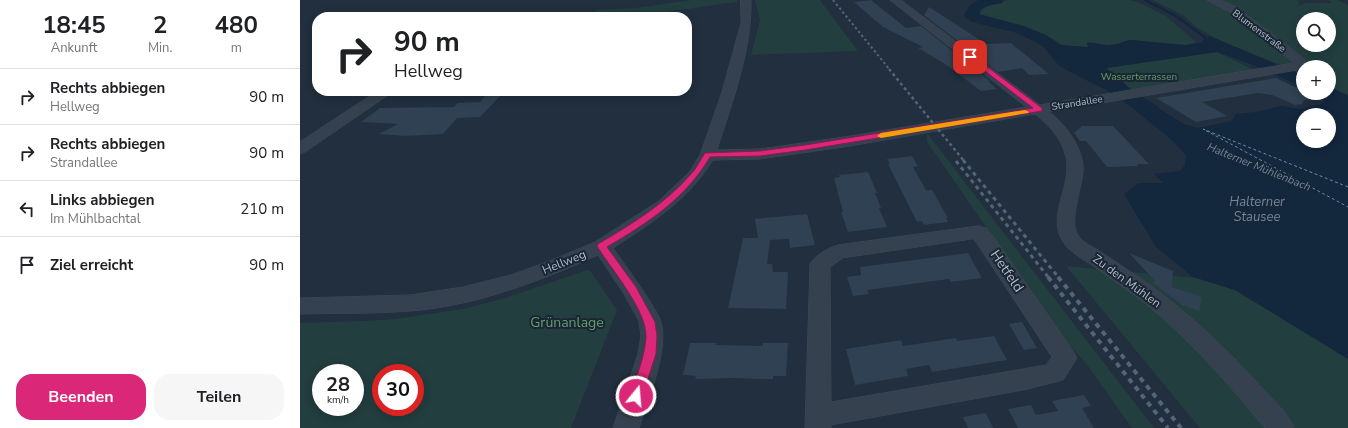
<!DOCTYPE html>
<html lang="de">
<meta charset="utf-8">
<style>
body{margin:0;font-family:"Nunito Sans",sans-serif;background:#f6f6f6;color:#202124;height:100vh;display:flex;flex-direction:column;font-size:15px;white-space:nowrap}
*{box-sizing:border-box;margin:0}
p{font-size:13px;color:#757577}
.icon{flex:none;width:22px;height:22px;fill:none;stroke:currentColor;stroke-width:2;stroke-linecap:round;stroke-linejoin:round}
.map{position:relative;flex:1;overflow:hidden}
.drawer{display:flex;flex-direction:column;background:#fff;width:300px}
.drawer>*{flex:none}
.hud{position:absolute;left:12px;top:12px;width:380px;height:84px;border-radius:16px;box-shadow:0 2px 10px #0003;background:#fff;color:#202124;overflow:hidden}
.tools{position:absolute;left:996px;top:12px;display:grid;gap:8px}
.tools a{display:grid;place-items:center;width:40px;height:40px;border-radius:50%;background:#fff;box-shadow:0 2px 10px #0003;font-size:20px}
.speed{position:absolute;left:12px;top:364px;display:flex;gap:8px;font-size:20px;font-weight:700;text-align:center}
.speed>*{display:grid;place-content:center;width:52px;height:52px;border-radius:50%;background:#fff;box-shadow:0 2px 10px #0003;line-height:1}
.speed small{font-size:10px;font-weight:400}
.speed .limit{border:6px solid #d22;background:#fff;color:#111}
.pin{position:absolute;display:grid;place-items:center;width:34px;height:34px;color:#fff;margin:-17px;border-radius:8px;box-shadow:0 2px 6px #0006}
.me{position:absolute;width:44px;margin:-22px;rotate:17deg;stroke-linejoin:round;filter:drop-shadow(0 0 3px #0008)}
.turn{display:flex;align-items:center;gap:14px;height:84px;padding:0 16px;font-size:18px}
.turn .icon{width:52px;height:52px;stroke-width:2.5}
.turn b{display:block;font-size:28px;line-height:34px}
.eta{display:flex;justify-content:space-evenly;align-items:center;height:68px;text-align:center}
.eta b{font-size:24px;font-weight:700;line-height:28px}
.cta{display:flex;gap:8px;margin-top:auto;padding:8px 16px}
.cta a{flex:1;height:46px;border-radius:16px;background:#db2777;color:#fff;font-size:16px;font-weight:700;line-height:46px;text-align:center}
.cta a+a{background:#f6f6f6;color:#202124}
ul{padding:0;list-style:none}
li{display:flex;align-items:center;gap:12px;height:56px;padding:0 16px;border-top:1px solid #e0e0e0}
li div{flex:1}
li b{display:block;font-size:15px}
li em{font-style:normal}
main{display:flex;flex:1;min-height:0}
.map>svg:first-child{display:block}
.green{fill:#233e3f;fill-rule:evenodd}
.water{fill:#13273d;fill-rule:evenodd}
.lines{fill:none;stroke-linecap:round;stroke-linejoin:round}
.stream{stroke:#13273d;stroke-width:2.5}
.river{fill:#13273d;fill-rule:evenodd}
.ferry{stroke:#6689ac;stroke-width:1;stroke-dasharray:3 2.5;stroke-linecap:butt}
.building{fill:#2f4152}
.minor-casing{stroke:#3e4a57;stroke-width:1}
.minor{fill:#35414e;fill-rule:evenodd}
.rail-far3{stroke:#566575;stroke-width:2;stroke-dasharray:2.5 2.5;stroke-linecap:butt}
.rail-far2{stroke:#566575;stroke-width:2.5;stroke-dasharray:3 3;stroke-linecap:butt}
.rail-far1{stroke:#566575;stroke-width:3;stroke-dasharray:4 4;stroke-linecap:butt}
.rail{stroke:#566575;stroke-width:4;stroke-dasharray:5 5;stroke-linecap:butt}
.route{fill:#db2777;stroke:#8e194d}
.slow{fill:#f59e0b}
.labels{text-anchor:middle;dominant-baseline:central;stroke-width:4;stroke-linejoin:round;paint-order:stroke}
.far-street-label{font-size:10px;fill:#b0bcc9;stroke:#1a2633}
.far-park-label{font-size:10px;fill:#659d6e;stroke:#1a2633}
.far-water-label{font-size:11px;font-style:italic;fill:#6689ac;stroke:#1a2633}
.street-label{font-size:12px;fill:#b0bcc9;stroke:#1a2633}
.water-label{font-size:13px;font-style:italic;fill:#6689ac;stroke:#1a2633}
.near-street-label{font-size:14px;fill:#b0bcc9;stroke:#1a2633}
.near-park-label{font-size:14px;fill:#659d6e;stroke:#1a2633}
</style>
<main>
<section class="drawer">
<div class="eta">
<div><b>18:45</b><p>Ankunft</p></div>
<div><b>2</b><p>Min.</p></div>
<div><b>480</b><p>m</p></div>
</div>
<ul>
<li><svg class="icon" aria-label="right" viewBox="0 0 24 24"><path d="M7 20v-9h11M14 6l5 5-5 5"/></svg><div><b>Rechts abbiegen</b><p>Hellweg</p></div><em>90 m</em></li>
<li><svg class="icon" aria-label="right" viewBox="0 0 24 24"><path d="M7 20v-9h11M14 6l5 5-5 5"/></svg><div><b>Rechts abbiegen</b><p>Strandallee</p></div><em>90 m</em></li>
<li><svg class="icon" aria-label="left" viewBox="0 0 24 24"><path d="M17 20v-9H6M10 6l-5 5 5 5"/></svg><div><b>Links abbiegen</b><p>Im Mühlbachtal</p></div><em>210 m</em></li>
<li><svg class="icon" aria-label="arrive" viewBox="0 0 24 24"><path d="M6 21V4h12l-3 4 3 4H6"/></svg><div><b>Ziel erreicht</b></div><em>90 m</em></li>
</ul>
<div class="cta"><a>Beenden</a><a>Teilen</a></div>
</section>
<div class="map">
<svg width="1048" height="428" viewBox="0 0 1048 428">
<rect width="100%" height="100%" fill="#212f3e"/>
<path class="green" d="M392 0H437V2C390 8 343 17 296 17V10L335 8Z
M455 0H520L558 51 451 55 460 20Z
M709 0H830L840 3 866 16 896 42C878 52 850 39 830 40 823 41 817 45 809 45 802 45 795 42 787 43L788 47H786L760 45 727 29 679 16 682 8 690 3Z
M853 0H998L999 6 1006 3H1033L1028 0H1038L1048 5V95L1029 87V67H1003V74L918 40 895 26 883 15ZM1003 19H1029V45H1003Z
M917 52 956 71 835 92 806 68Z
M627 133 854 428H832L788 366 763 338 627 142Z
M766 266 897 278 935 290 1048 359V428H900Z
M287 270 291 272 317 310 271 428H0V323L65 321 95 319 163 309 205 298ZM21 373H55V407H21ZM81 373H115V407H81Z"/>
<path class="water" d="M830 40 886 45 918 40 977 65 960 67 917 52 806 68 830 89 811 92 792 83 759 66 745 48 760 45 786 47H788L787 43C795 42 802 46 810 45 817 45 823 42 830 40Z
M994 72 1003 76V88L979 75Z
M1029 87 1048 95V359L935 290 893 277 856 247 824 194 839 183H863L854 174 880 171 885 165 886 155 873 141 823 100 840 97 884 124 898 128 932 121 936 114 957 112 981 106 1000 109 1024 103 1022 98 1013 93H1029ZM1003 115H1029V141H1003Z"/>
<g class="lines">
<path class="stream" d="M845 0 876 16 910 41"/>
<path class="river" d="M679 0H704L702 3C693 5 682 5 679 14L724 26 746 35 857 106 860 110 857 114 850 116 843 114 736 42 714 32 672 22 664 16C667 8 671 3 679 0Z
M910 36 1003 76V87L905 44 902 41 905 38Z"/>
<path class="ferry" d="M1048 187 903 129 1048 207"/>
</g>
<path class="building" d="M571 0 606 28 621 26 690 81H688L697 89 681 91 645 64 618 48 623 47 583 27 554 2Z
M629 7 686 44 711 43 749 74 729 75 722 68 698 72 624 15Z
M976 78 1003 91V93H1008L1018 98 1004 100 1002 104 995 105 972 95 958 93 902 102 927 116 896 122 856 98Z
M186 95H201L180 117 157 118 143 134 105 136 79 134 98 124 61 122 80 108 154 107 158 103 180 102Z
M782 126H813L849 164H837L838 166 807 167 786 141H780L774 133Z
M612 156 618 166 613 167 626 190H632L648 218H646L648 222 624 225 622 221 617 222 588 164H590L587 159Z
M568 172 577 193H575L581 208H579L587 227 548 232 541 212H543L534 178 540 177 539 175Z
M507 214 515 245 490 248 489 239 470 240 467 264H472L473 272H488L486 309 428 308 443 238H458L455 219Z
M668 253 682 278 651 282 649 279 567 290 569 294 553 296 547 277 561 275 560 267Z
M829 253 873 271 872 287 902 297 899 311 882 305 853 283 855 281Z
M722 322 737 348 724 350 709 324Z
M694 336 707 360 632 372 629 365 606 369 608 376 555 385 546 349 601 340 603 346 656 338 657 341Z
M390 343H416L415 345 463 346V343H488L486 376H473V379H459L433 378 395 379 396 376 383 375Z
M784 395 791 406 782 408 794 428H718L708 409 731 405 736 415 758 411 752 401Z
M686 413 693 428H668L663 417Z"/>
<g class="lines">
<g class="minor-casing">
<path id="minor" d="M441 0H451C452 51 432 102 417 150L460 149 544 137 726 107 590 0H601L740 105 994 63 930 12 907 0H920L938 8 1008 62 1010 65 1009 67H1003V69L749 112C765 123 782 147 783 167 784 186 766 223 780 238 785 243 792 247 798 250 813 260 828 270 843 280 888 312 928 350 964 390 975 402 988 413 994 428H965C928 384 891 340 846 304 828 290 810 278 792 265 784 260 774 254 767 247 745 223 767 194 767 167 767 145 751 126 735 114L544 147 460 159 413 160C389 199 352 223 313 248 326 266 339 284 351 303 354 309 359 315 361 322 369 350 348 400 339 428H313L338 354 341 336 339 321 324 294 298 255C238 282 175 306 110 311 73 314 36 313 0 314V298L110 295 163 287 211 275 247 262 295 242 359 201 390 171 400 155 422 92 441 23Z
M78 91H94L5 152 0 154V142Z
M679 226 686 228 695 239 773 351 777 358 763 380 728 389 531 425V428H505L510 264C515 255 528 248 538 245ZM674 239 752 357 746 365 531 402 530 267 543 258Z"/>
</g>
<use href="#minor" class="minor"/>
<path class="rail-far3" d="M533 0 590 70"/>
<path class="rail-far2" d="M589 69 664 161"/>
<path class="rail-far1" d="M663 160 759 278
M656 161 749 278"/>
<path class="rail" d="M748 277 868 428
M758 277 881 428"/>
</g>
<path class="route" d="M668 56H673L742 108V111L505 150 460 156 410 157C385 199 349 222 307 247L336 287 355 322 357 336 356 354 341 400 336 402 332 400 330 396C336 377 345 357 346 337 347 310 311 269 297 246L298 244C332 224 365 204 391 174 397 168 400 160 405 153L460 151 505 145 733 108 668 58Z"/>
<path class="slow" d="M725 110 729 112 728 113 581 138 577 136 581 133Z"/>
<g class="labels">
<g class="far-street-label">
<text transform="translate(959 31) rotate(37)">Blumenstraße</text>
<text transform="translate(777 103) rotate(-9)">Strandallee</text>
</g>
<g class="far-park-label">
<text x="839" y="77">Wasserterrassen</text>
</g>
<g class="far-water-label">
<text transform="translate(959 167) rotate(22)">Halterner Mühlenbach</text>
</g>
<g class="street-label">
<text transform="translate(264 262) rotate(-22)">Hellweg</text>
<text transform="translate(827 281) rotate(36)">Zu den Mühlen</text>
</g>
<g class="water-label">
<text x="957" y="202">Halterner<tspan x="957" dy="15">Stausee</tspan></text>
</g>
<g class="near-street-label">
<text transform="translate(707 271) rotate(56)">Hetfeld</text>
</g>
<g class="near-park-label">
<text x="267" y="322">Grünanlage</text>
</g>
</g>
</svg>
<div class="tools">
<a><svg class="icon" aria-label="search" viewBox="0 0 24 24"><circle cx="10" cy="10" r="6"/><path d="M15 15l6 6"/></svg></a>
<a>+</a>
<a>−</a>
</div>
<div class="speed"><div>28<small>km/h</small></div><div class="limit">30</div></div>
<div class="pin" style="left:670px;top:57px;background:#d93025"><svg class="icon" aria-label="arrive" viewBox="0 0 24 24"><path d="M6 21V4h12l-3 4 3 4H6"/></svg></div>
<svg class="me" style="left:336px;top:396px" viewBox="-20 -20 40 40"><circle r="17" fill="#db2777" stroke="#fff" stroke-width="3"/><path d="M0-11L8 9 0 5-8 9z" fill="#fff"/></svg>
<div class="hud">
<div class="turn"><svg class="icon" aria-label="right" viewBox="0 0 24 24"><path d="M7 20v-9h11M14 6l5 5-5 5"/></svg><div><b>90 m</b>Hellweg</div></div>
</div>
</div>
</main>
